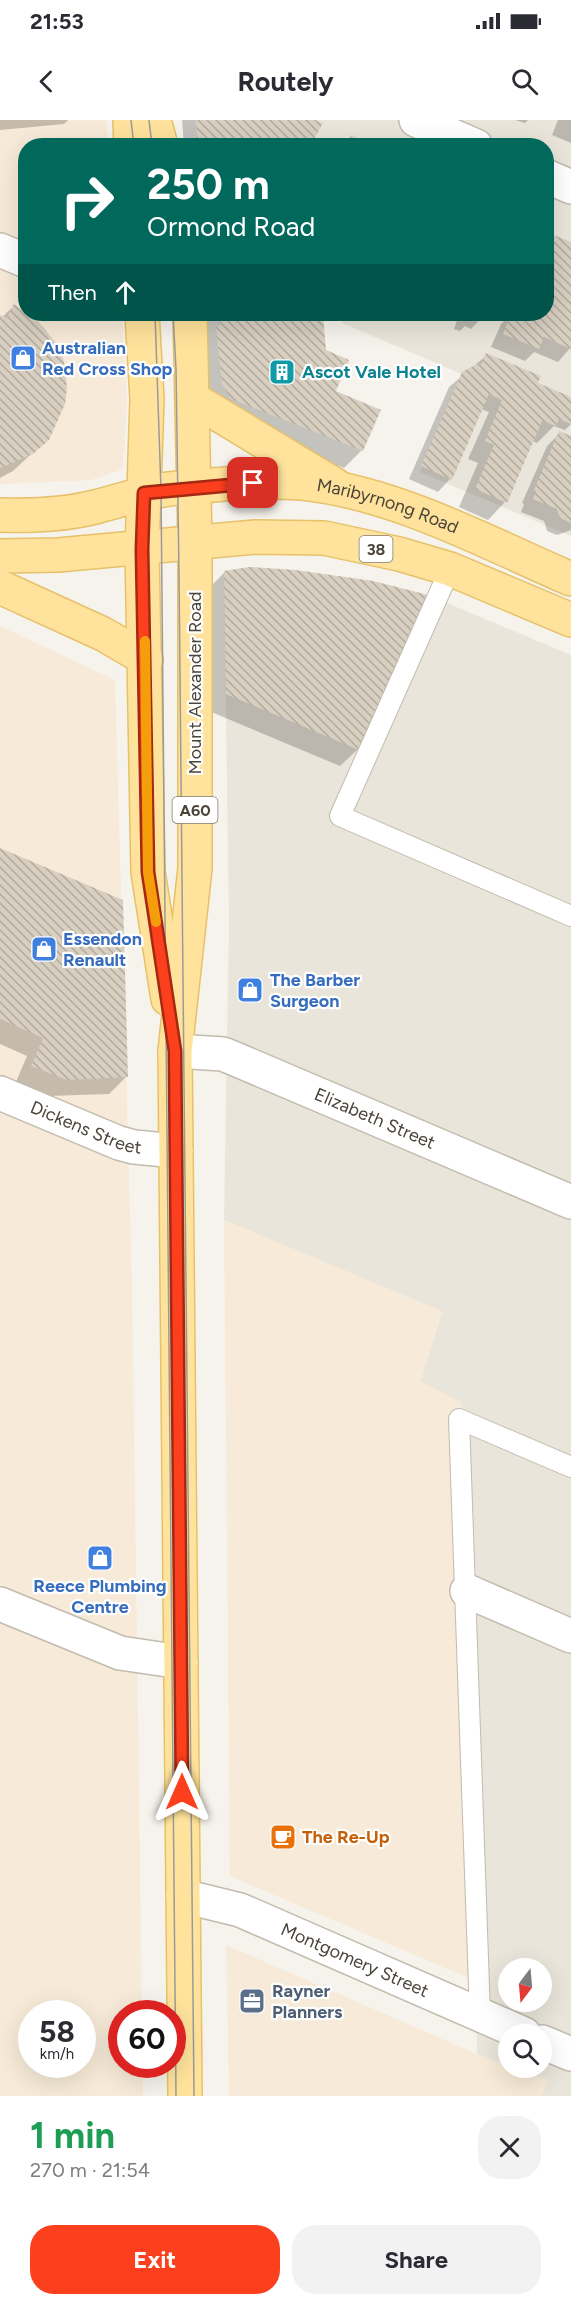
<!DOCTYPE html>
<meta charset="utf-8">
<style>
body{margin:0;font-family:Figtree,sans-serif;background:#f2f2f3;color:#2b2b33;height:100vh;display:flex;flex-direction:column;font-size:22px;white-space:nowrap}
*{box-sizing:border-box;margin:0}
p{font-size:20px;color:#7c7c81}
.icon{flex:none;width:33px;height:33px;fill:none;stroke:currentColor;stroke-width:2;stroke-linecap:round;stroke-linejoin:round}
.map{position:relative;height:1976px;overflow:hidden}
.panel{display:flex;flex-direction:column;background:#fff;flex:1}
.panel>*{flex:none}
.guide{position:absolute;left:18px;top:18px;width:536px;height:183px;border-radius:24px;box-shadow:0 6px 24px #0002;background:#00695c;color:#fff;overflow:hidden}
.needle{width:39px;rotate:196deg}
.buttons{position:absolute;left:498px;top:1838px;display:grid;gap:12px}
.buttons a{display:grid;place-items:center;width:54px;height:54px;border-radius:50%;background:#fff;box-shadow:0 6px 24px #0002;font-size:30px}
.speed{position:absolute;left:18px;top:1880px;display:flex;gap:12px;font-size:30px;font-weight:700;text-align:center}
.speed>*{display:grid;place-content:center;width:78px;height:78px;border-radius:50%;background:#fff;box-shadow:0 6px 24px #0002;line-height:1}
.speed small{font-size:15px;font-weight:400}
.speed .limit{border:9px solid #d22;background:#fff;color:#111}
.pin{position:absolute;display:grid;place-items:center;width:51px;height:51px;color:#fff;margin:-26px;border-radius:12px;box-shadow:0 3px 9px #0006}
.me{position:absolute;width:66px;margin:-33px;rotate:0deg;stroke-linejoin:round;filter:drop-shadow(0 0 4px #0008)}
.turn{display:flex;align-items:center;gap:21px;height:126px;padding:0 30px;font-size:27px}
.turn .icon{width:78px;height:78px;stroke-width:2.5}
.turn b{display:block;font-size:42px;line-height:51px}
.then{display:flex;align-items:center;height:57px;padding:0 30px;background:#0003;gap:12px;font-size:22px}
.round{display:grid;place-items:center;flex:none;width:63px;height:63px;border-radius:24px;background:#f2f2f3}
.overview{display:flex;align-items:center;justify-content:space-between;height:102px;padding:0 30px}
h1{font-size:36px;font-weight:700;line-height:45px;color:#1e9e55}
.button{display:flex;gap:12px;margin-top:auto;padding:12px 30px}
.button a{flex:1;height:69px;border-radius:24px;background:#fc3f1d;color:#fff;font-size:24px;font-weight:700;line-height:69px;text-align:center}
.button a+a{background:#f2f2f3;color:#2b2b33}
.status{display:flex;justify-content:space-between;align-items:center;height:42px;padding:0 30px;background:#fff;direction:ltr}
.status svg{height:16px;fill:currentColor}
header{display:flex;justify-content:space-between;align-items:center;height:78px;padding:0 30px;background:#fff;font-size:27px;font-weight:700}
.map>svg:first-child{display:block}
.residential{fill:#eae5da;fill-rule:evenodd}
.commercial{fill:#f7ead8;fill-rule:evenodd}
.shadow{fill:#0003}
.building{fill:url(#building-back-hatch)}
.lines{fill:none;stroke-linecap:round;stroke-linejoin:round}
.lane-casing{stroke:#c2bbae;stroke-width:22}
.street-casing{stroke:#c2bbae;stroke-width:36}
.primary-casing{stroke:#e6c16a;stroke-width:36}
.lane{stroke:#fff;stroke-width:20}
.street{stroke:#fff;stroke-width:33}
.primary{stroke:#ffe39c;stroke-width:33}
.tram{stroke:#9a9a9a;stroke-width:1.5}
.route-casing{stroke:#a42913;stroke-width:15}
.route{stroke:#fc3f1d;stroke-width:10}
.slow{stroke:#f59e0b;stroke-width:10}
.labels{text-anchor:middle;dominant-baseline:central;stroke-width:4.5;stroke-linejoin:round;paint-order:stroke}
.shield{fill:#fff;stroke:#817c74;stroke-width:1.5}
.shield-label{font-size:16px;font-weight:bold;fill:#4b4439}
.shop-label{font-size:18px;font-weight:bold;fill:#366cbe;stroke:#fff;text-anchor:start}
.culture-label{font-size:18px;font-weight:bold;fill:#0d838f;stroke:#fff;text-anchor:start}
.street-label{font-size:18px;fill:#4b4439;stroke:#fff}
.food-label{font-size:18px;font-weight:bold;fill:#c56008;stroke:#fff;text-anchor:start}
.service-label{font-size:18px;font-weight:bold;fill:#4e5e75;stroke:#fff;text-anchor:start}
</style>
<div class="status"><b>21:53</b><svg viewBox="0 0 49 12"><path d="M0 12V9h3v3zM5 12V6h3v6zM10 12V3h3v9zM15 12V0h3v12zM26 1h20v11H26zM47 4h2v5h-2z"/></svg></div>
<header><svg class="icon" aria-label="back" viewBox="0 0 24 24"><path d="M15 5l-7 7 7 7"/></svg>Routely<svg class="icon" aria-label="search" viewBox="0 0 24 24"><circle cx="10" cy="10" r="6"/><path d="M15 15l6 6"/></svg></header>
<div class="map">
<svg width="571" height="1976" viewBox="0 0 571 1976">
<defs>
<pattern id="building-back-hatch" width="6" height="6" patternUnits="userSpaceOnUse" patternTransform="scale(1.5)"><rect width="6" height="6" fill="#d8cfc1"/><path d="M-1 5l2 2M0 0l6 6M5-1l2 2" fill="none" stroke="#b1aa9e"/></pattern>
</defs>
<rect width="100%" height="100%" fill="#f6f3ec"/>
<path class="residential" d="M265 0H571V416L420 352 464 255 342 203 345 194H546V26H260Z
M250 447 295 450 373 461 428 475 571 535V1976H541L548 1960 512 1947H542V1914H508V1946L477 1934 471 1411 420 1262 442 1192 224 1100 229 804 224 451ZM508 1848H542V1881H508Z"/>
<path class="commercial" d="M0 0H106L109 25 26 26V194H122L127 284 123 349 91 360 0 364Z
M0 506 115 560 132 1165 142 1893H122V1944H143V1976H0ZM32 1893H82V1944H32Z
M224 1100 442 1191 420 1261 461 1282 471 1411 478 1862 230 1756Z
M226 1825 477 1934 548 1960 541 1976H229Z"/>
<path class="shadow" d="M0 0H68L64 4 0 10Z
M182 0H312L321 4 308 26H184Z
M515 0H528L525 3Z
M558 0H571V23L552 15Z
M546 113 571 124V227L558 242 534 232 525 241 491 227 501 204 511 194H546Z
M14 186 31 196 45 209 62 241 47 319 13 351 0 358V196L2 197Z
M206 194H295L291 198 325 231 334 272 379 291 361 331 344 348 213 296 205 282Z
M426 194H439L432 200 425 197Z
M455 194H485L471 209 465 206 460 211 454 209 459 195Z
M487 235 536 264 571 278V304L565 310 554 306 537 323 532 321 505 382 488 400 459 387 478 343 468 339 489 292 481 289 450 359 438 372 409 359 449 267Z
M560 313 571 318V410L557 415 547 411 544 401 521 392 524 384 522 383 547 326Z
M225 452 358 629 340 646 209 591 207 470Z
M0 730 126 957 109 974 49 976 15 964 27 936 0 924Z"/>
<path class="building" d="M196 0H315L323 3 310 26H198Z
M351 15 374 25V26H346Z
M546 112 571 122V229L544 217 539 229 503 214 511 194H546Z
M14 184 26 194H32L57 224 64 241 67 268 65 284 49 320 33 334 0 348V195L7 198Z
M218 194H292V199L323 196 326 230 349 240 336 271 381 290 363 331 231 279 222 264 216 207 220 206Z
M466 194H477L474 199 465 196Z
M486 233 541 256 538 263 571 277V304L559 299 556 306 542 301 507 383 475 369 494 325 485 321 502 280 489 274 452 360 421 346 462 252 479 243 481 245Z
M559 311 571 316V403L560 398 557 389 533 379 536 371 534 370Z
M250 447 295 450 373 461 428 475 359 630 226 574 224 451Z
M0 728 123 780 128 957 67 960 31 946 43 918 0 899Z"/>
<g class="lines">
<g class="lane-casing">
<path id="lane" d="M450 449 340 696 571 796
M480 1895 459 1299 571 1347"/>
</g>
<g class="street-casing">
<g id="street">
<path d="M416 0 476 26"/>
<path d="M546 56 571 67"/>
<path d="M0 130 26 141"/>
<path id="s1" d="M175 931 223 934 240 941 571 1082"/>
<path id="s2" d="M0 973 119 1023 134 1027 176 1031"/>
<path d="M467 1471 571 1516"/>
<path d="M0 1484 120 1533 181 1542"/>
<path id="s3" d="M183 1776 240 1790 524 1914"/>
<path d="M542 1922 571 1934"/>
</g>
</g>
<g class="primary-casing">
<g id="primary">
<path d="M130 0 131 26"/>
<path d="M154 0 161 26"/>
<path d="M142 194 147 279 142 429 148 752 168 879"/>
<path d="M193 279 335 365"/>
<path id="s4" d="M0 395C32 396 64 395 95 387 123 380 150 370 179 368 222 364 268 359 311 364 401 376 488 423 571 459"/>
<path d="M0 436 58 435 255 417 324 418 399 434 450 449 571 500"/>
<path d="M0 467 103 514 146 539"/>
<path d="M185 1976 175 931 195 748V422L190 194"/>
</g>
</g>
<use href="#lane" class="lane"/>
<use href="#street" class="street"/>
<use href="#primary" class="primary"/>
<path class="tram" d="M131 0 134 26
M149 0 152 26
M155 194 161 370 176 1976
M173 194 176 249 179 454 194 1976"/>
</g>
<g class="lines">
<g class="route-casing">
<path id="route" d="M182 1672 175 931 148 752 142 429 144 373 253 363"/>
</g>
<use href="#route" class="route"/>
<path class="slow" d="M145 521 148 752 156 802"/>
</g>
<defs>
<g id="shop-square" transform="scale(1.35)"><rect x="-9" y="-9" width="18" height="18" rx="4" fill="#3f7fe0" stroke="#fff"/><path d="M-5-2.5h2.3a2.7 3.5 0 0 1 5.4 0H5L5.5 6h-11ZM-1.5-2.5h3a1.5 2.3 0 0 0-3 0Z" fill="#fff"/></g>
<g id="building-square" transform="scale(1.35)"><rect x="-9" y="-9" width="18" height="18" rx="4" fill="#0f9aa8" stroke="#fff"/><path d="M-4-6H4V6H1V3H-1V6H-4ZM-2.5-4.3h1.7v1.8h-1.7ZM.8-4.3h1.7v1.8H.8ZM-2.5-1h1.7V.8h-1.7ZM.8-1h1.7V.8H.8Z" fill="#fff"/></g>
<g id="cafe-square" transform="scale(1.35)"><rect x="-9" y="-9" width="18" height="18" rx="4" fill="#e8710a" stroke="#fff"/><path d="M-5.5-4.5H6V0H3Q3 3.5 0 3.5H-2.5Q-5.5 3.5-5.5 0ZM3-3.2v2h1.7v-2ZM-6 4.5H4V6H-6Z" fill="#fff"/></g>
<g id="office-square" transform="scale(1.35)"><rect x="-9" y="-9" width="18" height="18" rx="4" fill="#5c6f8a" stroke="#fff"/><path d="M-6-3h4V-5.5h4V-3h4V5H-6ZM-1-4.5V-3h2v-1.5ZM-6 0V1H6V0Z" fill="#fff"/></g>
</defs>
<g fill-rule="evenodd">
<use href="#shop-square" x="23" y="238"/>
<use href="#building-square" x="282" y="252"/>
<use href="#shop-square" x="44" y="829"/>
<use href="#shop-square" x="250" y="870"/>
<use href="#shop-square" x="100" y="1438"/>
<use href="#cafe-square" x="283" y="1717"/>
<use href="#office-square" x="252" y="1881"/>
</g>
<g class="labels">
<g class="shield">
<rect x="359.5" y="416" width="33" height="26" rx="4.5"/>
<rect x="172.5" y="677" width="45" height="26" rx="4.5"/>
</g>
<g class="shield-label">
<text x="376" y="429">38</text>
<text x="195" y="690">A60</text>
</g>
<g class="shop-label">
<text x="42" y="228">Australian<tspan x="42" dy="21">Red Cross Shop</tspan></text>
<text x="63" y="819">Essendon<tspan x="63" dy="21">Renault</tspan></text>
<text x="270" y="860">The Barber<tspan x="270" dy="21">Surgeon</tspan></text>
<text x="100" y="1466" text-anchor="middle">Reece Plumbing<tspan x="100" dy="21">Centre</tspan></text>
</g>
<g class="culture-label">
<text x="302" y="252">Ascot Vale Hotel</text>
</g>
<g class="street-label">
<text stroke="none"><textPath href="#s4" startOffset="394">Maribyrnong Road</textPath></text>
<text transform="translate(195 563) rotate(-90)">Mount Alexander Road</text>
<text stroke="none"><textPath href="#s1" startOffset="213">Elizabeth Street</textPath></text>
<text stroke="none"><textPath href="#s2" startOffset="93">Dickens Street</textPath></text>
<text stroke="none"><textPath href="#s3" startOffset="184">Montgomery Street</textPath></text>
</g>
<g class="food-label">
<text x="302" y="1717">The Re-Up</text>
</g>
<g class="service-label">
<text x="272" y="1871">Rayner<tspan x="272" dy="21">Planners</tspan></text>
</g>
</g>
</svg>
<div class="buttons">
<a><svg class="needle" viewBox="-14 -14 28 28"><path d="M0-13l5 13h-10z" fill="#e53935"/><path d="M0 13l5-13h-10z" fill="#7c7c81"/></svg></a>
<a><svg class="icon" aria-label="search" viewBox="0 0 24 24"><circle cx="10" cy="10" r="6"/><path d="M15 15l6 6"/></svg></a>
</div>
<div class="speed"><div>58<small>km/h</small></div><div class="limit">60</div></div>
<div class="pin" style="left:253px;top:363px;background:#d93025"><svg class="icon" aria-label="arrive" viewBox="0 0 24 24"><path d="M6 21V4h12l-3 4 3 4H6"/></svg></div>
<svg class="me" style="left:182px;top:1672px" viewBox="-20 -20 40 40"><path d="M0-17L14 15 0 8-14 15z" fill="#fc3f1d" stroke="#fff" stroke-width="4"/></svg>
<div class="guide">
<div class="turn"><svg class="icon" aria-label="right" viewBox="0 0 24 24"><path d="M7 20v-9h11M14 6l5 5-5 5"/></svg><div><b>250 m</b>Ormond Road</div></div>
<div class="then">Then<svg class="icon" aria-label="ahead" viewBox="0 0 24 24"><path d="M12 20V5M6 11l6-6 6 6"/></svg></div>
</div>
</div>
<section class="panel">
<div class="overview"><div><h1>1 min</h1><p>270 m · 21:54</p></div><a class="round"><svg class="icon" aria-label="close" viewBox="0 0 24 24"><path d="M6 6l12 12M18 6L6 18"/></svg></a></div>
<div class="button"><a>Exit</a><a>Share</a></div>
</section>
